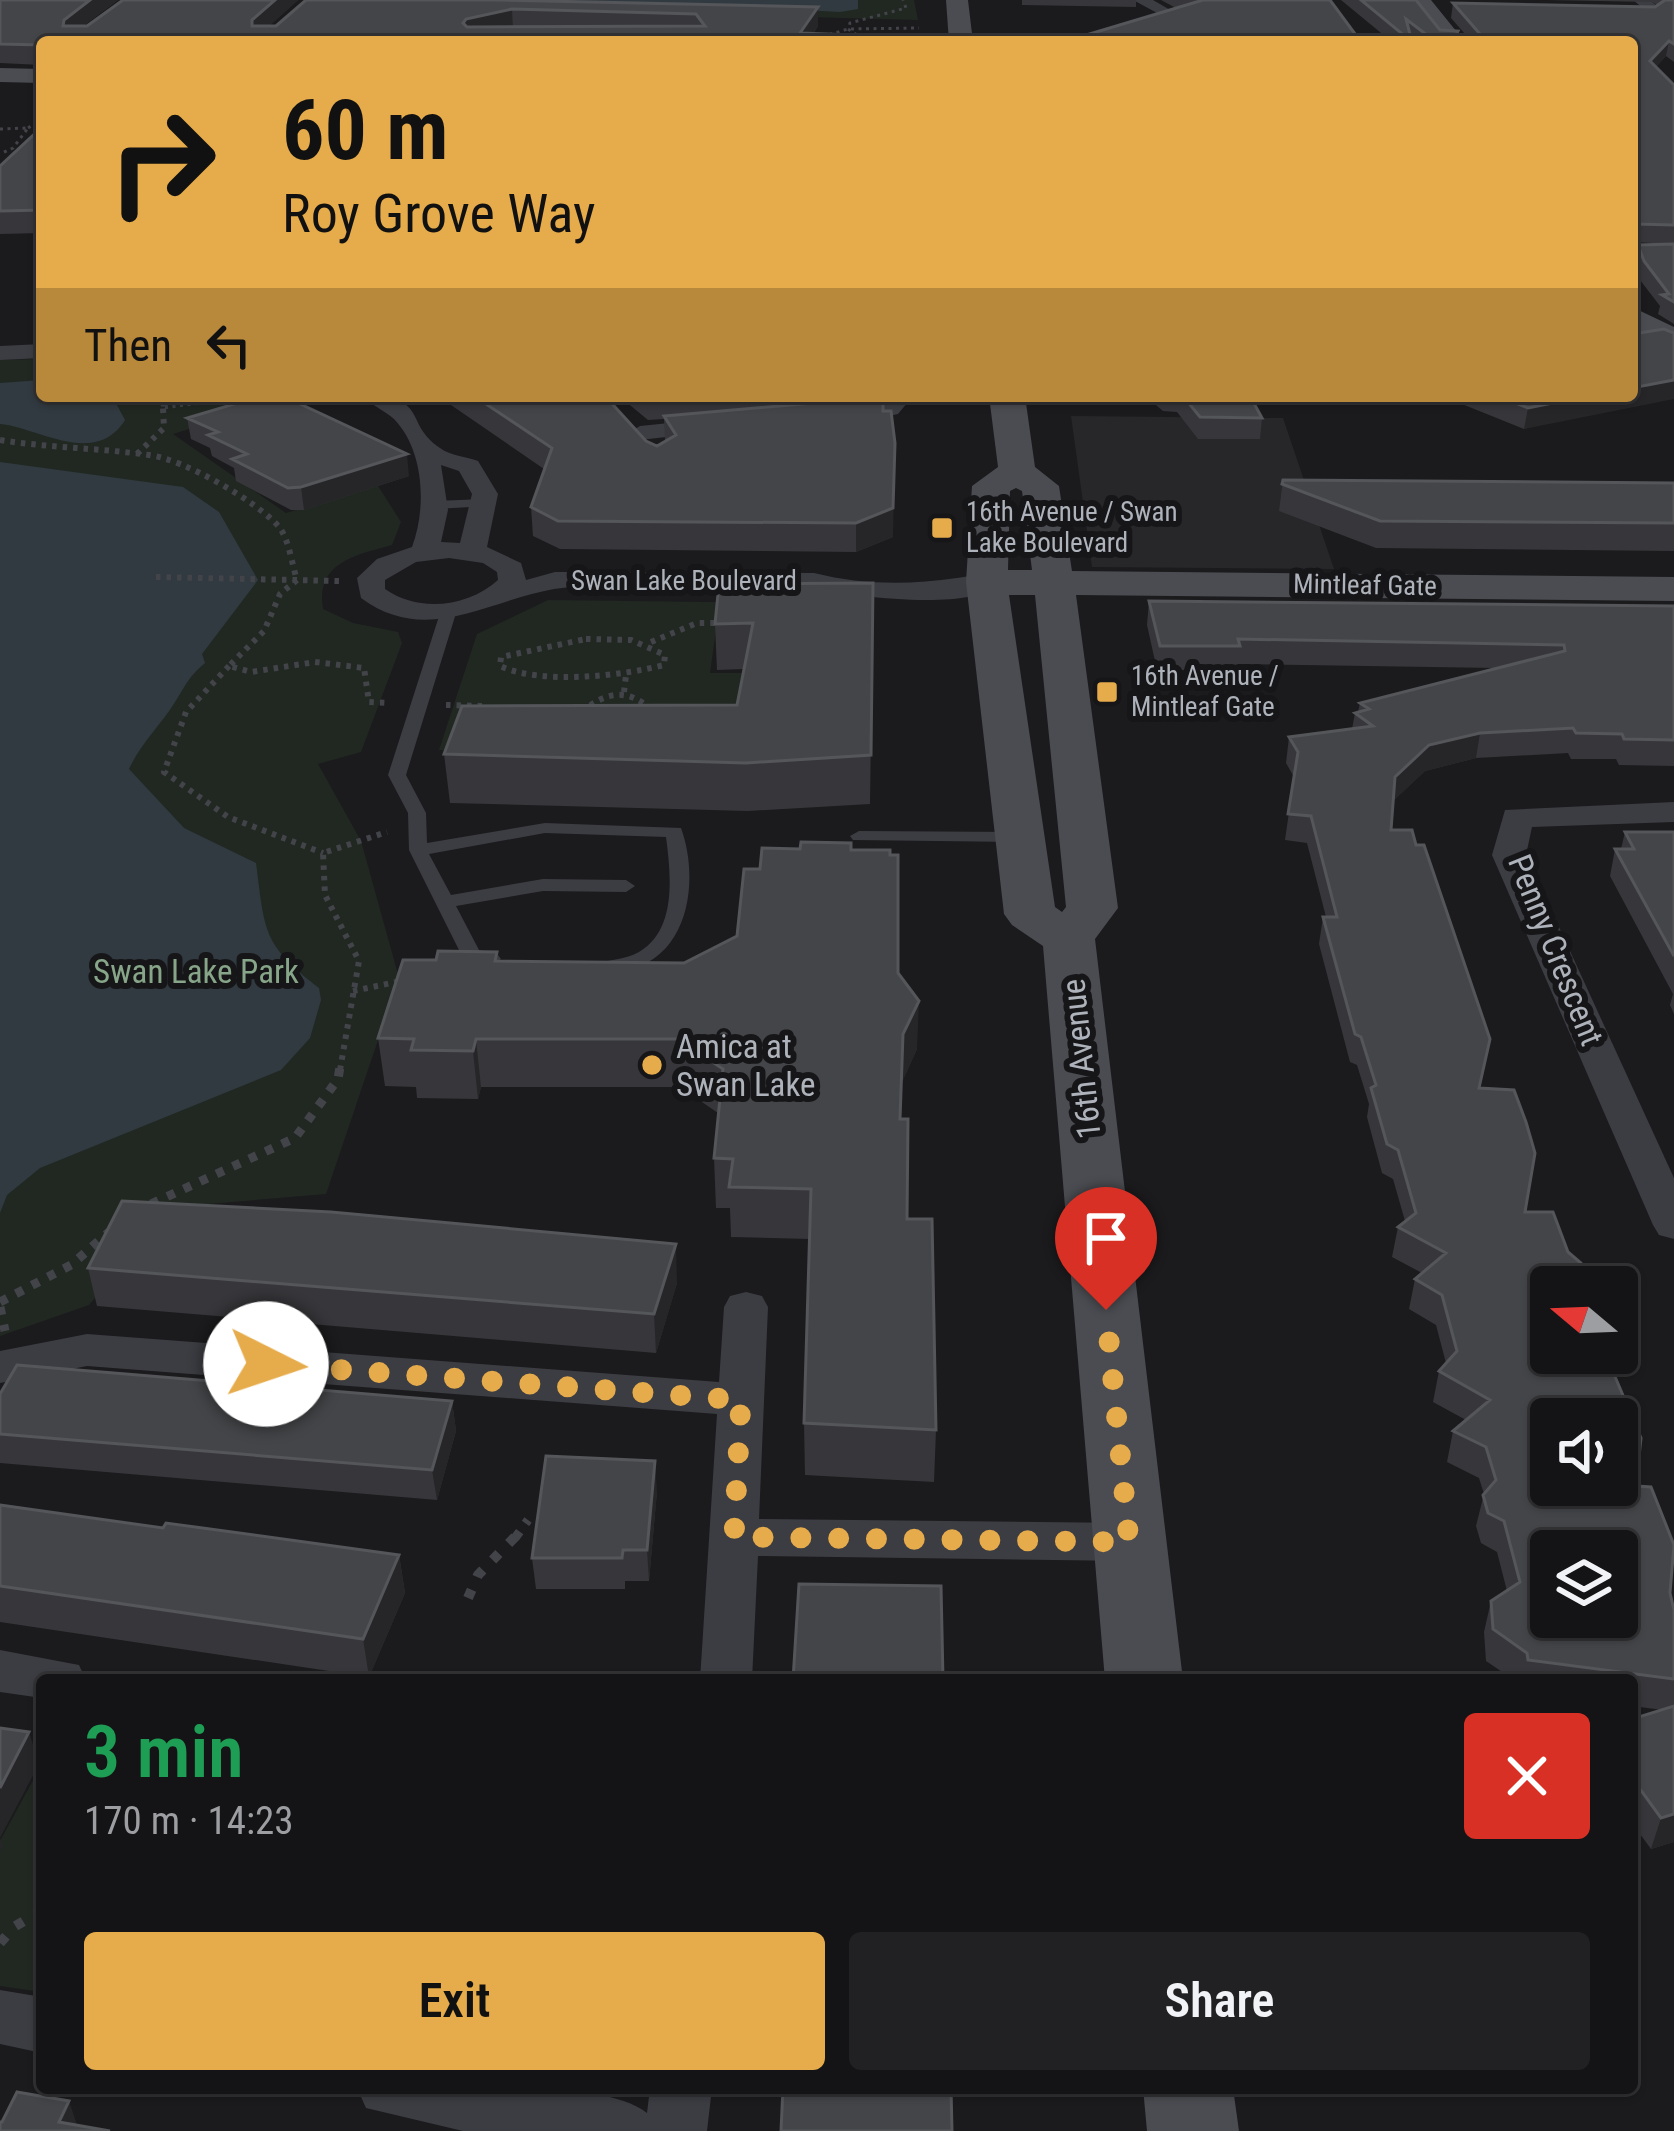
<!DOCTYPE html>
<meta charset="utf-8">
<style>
body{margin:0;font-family:"Roboto Condensed",sans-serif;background:#212123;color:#f1f3f6;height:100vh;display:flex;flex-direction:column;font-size:45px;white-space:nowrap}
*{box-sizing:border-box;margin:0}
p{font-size:39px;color:#9d9ea1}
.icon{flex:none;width:66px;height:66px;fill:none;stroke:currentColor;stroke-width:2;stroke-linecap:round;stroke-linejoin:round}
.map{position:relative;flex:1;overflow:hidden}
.side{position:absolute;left:36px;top:1674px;width:1602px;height:420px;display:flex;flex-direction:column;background:#141416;border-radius:12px;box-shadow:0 3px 9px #0004,0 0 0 3px #333335}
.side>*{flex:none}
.top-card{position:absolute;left:36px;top:36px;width:1602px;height:366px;border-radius:12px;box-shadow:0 3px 9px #0004,0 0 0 3px #333335;background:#e6ab4a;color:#111;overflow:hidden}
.needle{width:78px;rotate:289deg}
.buttons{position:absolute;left:1530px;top:1266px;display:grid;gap:24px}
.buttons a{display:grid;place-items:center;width:108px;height:108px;border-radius:12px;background:#141416;box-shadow:0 3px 9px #0004,0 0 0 3px #333335;font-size:60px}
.pin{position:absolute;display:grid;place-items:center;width:102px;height:102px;color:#fff;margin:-123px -51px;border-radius:50% 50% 50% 0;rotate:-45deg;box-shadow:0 0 12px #0007}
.pin .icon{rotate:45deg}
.me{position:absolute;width:132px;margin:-66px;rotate:94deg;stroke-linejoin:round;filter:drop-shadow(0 0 9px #0008)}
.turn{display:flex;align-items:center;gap:42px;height:252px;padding:0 48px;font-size:54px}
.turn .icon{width:156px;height:156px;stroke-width:2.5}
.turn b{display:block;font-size:84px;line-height:102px}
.then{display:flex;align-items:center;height:114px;padding:0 48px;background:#0003;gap:24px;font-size:45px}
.round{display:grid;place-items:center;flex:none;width:126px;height:126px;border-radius:12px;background:#212123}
.headline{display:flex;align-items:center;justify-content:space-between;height:204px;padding:0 48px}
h1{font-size:72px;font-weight:600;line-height:90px;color:#1e9e55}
.cta{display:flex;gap:24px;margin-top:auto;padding:24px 48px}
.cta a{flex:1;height:138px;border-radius:12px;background:#e6ab4a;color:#111;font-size:48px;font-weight:600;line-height:138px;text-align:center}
.cta a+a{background:#212123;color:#f1f3f6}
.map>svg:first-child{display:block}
.built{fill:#27272a}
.green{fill:#212822}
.water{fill:#313a40}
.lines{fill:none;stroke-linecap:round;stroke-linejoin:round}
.path-far4{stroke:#424449;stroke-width:3;stroke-dasharray:3 4.5;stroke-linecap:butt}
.path-far3{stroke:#424449;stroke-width:4.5;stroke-dasharray:3 4.5;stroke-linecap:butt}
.path-far2{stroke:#424449;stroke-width:6;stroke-dasharray:4.5 6;stroke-linecap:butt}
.path-far1{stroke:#424449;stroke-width:9;stroke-dasharray:8 10;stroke-linecap:butt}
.path{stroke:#424449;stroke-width:10;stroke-dasharray:9 14;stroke-linecap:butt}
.lane{fill:#3c3d42;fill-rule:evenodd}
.street{fill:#3c3d42;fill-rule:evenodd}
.secondary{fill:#4a4c51;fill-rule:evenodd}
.wall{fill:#37373b}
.shaded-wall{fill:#262629}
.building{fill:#444548;stroke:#54565a;stroke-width:3;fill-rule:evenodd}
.route{stroke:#e6ab4a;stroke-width:21;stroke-dasharray:0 37.8}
.poi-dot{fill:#e6ab4a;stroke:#161618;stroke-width:4.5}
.labels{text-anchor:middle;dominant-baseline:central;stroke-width:12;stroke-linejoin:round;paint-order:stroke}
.far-poi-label{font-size:27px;fill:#aeb3bb;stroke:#161618;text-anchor:start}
.far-street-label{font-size:27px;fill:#aeb3bb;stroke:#161618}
.street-label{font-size:33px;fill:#aeb3bb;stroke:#161618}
.park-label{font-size:33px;fill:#87a588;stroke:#161618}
.poi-label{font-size:33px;fill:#aeb3bb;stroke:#161618;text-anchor:start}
</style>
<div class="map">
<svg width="1674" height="2131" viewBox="0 0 1674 2131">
<rect width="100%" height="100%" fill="#1b1b1d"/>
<path class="built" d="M1071 416 1283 418 1334 569 1092 567Z"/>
<path class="green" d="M426 0H914L918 20 417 6Z
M42 359V396H296L173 434 286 513 378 486 401 522 392 545C355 555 315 563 323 609L353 623 398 632 402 643 361 752 318 764 361 841 399 978 326 1194 172 1207 89 1305 0 1336V360Z
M548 600 789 603 716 630 710 673H747L730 750H439L477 634Z
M42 1764V1992L0 1986V1841Z"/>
<path class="water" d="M485 0H858V9L840 12 673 3Z
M42 380V396H112L125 420C95 468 37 427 0 424V383Z
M0 462 183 487 219 512 258 580 202 654 205 663C189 676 186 685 175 702 160 726 141 743 129 769L184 828 256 863C265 932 262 944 319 988L321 1000 310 1038 281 1070 40 1168 7 1195 0 1213Z"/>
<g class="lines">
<path class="path-far4" d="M815 39 848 29 919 28
M863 39 848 29 850 23 906 8 903 0
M28 128 42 119
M0 129 28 128 13 148 0 154"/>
<path class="path-far3" d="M163 396V411
M165 407 248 396"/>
<path class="path-far2" d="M0 440C50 448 99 448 149 455 183 459 257 501 279 527 289 539 292 565 297 580
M137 454 164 428 163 408
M156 577 340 581
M297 580 280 594 264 631 229 666 251 672 315 662 364 668 369 702 389 703
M586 639 631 640 665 655 664 665C621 676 541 685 500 666L501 657Z
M651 642 697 623H724
M229 666 186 712 164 772 228 817 323 853
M624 692 626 675
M446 705 485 706
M582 712C607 690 631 688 654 713
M353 991 401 981
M340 1070 359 961 325 895 323 853 387 832"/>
<path class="path-far1" d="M151 1204 295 1138 338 1079 340 1067
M0 1302 71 1265 109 1232
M0 1307 5 1331
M515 1538 528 1520"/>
<path class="path" d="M468 1598 478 1575 517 1535
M0 1943 14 1927 42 1910"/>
<path class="lane" d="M484 499 489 500V506L435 509 428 505 435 501Z
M449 605 457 610 406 775 426 813 427 843 545 823 681 828C700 880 689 959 625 970 612 973 600 976 589 968L592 964C608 960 624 960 639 952 677 930 671 875 666 837L545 833 429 854 451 895 543 879 626 880 635 886 626 892 543 891 456 906 479 950 498 955 501 959 491 965 464 958 461 954 409 850 408 813 388 775 441 610Z
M859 831 1019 832 1028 837 1019 842 853 840 850 836Z"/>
<path class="street" d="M1133 0H1153L1172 11 1159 14Z
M1633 0H1650L1674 21V34Z
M42 344V358L0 360V346Z
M362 396C431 396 402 422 440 448 449 455 467 457 478 461L498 494 487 547 521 563 526 580 555 572 814 573C862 585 908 585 957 578 974 576 989 569 1001 582 971 614 853 595 812 589 771 584 725 589 683 589 642 589 594 582 554 589 486 601 426 646 361 598L357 578 377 559 412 547C427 507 424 450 394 419 384 410 371 405 362 396ZM441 465 459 471 472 494 460 543 441 542 448 510ZM449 558 483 563 497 572 498 580C468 607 419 613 385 589V580L416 562Z
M888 396H913L898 414 889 416 831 426 819 419 822 414 881 403Z
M718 418 727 420 730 425 727 430 640 440 628 433 640 426Z
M1674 802V822L1532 827 1526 855 1674 1178V1239L1659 1235 1653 1225 1492 855 1505 810Z
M746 1292 762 1296 768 1307 759 1519 1129 1523 1147 1529 1154 1542 1147 1555 1129 1561 758 1556 752 1680H700L717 1414 87 1366 0 1383V1351L87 1334 719 1382 724 1307 730 1296Z
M0 1650 79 1665 86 1680H42V1698L0 1692Z
M0 1990 42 1997V2053L0 2044Z
M357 2088C422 2088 600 2075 647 2113L650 2088H712L707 2131H463L366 2108Z"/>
<path class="secondary" d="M946 0H968L973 42H949Z
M1408 0H1431L1465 42H1441Z
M0 68 42 69V83L0 82Z
M1632 307 1674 327V351L1632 331Z
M989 396H1025L1035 467 1059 486 1072 571 1674 577V601L1076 595 1118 908 1095 939 1183 1680H1105L1043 946 1012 925 1004 914 966 582 972 486 998 467ZM1016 488 1022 491 1032 570H1008L1010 491ZM1009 595H1035L1066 907 1062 912 1055 907Z
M1143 2088H1233L1239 2131H1147Z"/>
</g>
<path class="wall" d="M0 0H118L83 26H87L123 0H298L269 26H276L306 0 818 7V26L813 34 42 42V65L0 63Z
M1022 0H1136V7L1022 5Z
M1161 0H1330L1361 42H1082L1180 7H1174Z
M1341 0H1416L1440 30 1458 31 1456 42H1415L1411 39 1412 42H1392Z
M1546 0H1674V62L1666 56 1656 67 1674 85V324L1658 314 1660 306 1640 280 1634 263 1638 245 1672 244 1632 242V42H1472L1451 18 1453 3 1655 7 1657 5 1652 2Z
M42 127V233L0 234V166Z
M433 396H605L646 441 657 446 665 441 664 419 648 420 619 396 883 397 893 537 856 552 560 549 533 536 531 507 544 469 451 405Z
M1155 396H1250L1262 418 1260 439H1198L1177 412 1163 411 1156 405Z
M1442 396H1632L1524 429Z
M187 418 409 476 304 510H291L236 481 234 468 212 456 210 448 191 439Z
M1283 480 1674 483V551L1376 548 1279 511Z
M873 583 870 804 748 811 450 803 444 754 737 705 744 669 717 670 715 624Z
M1149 601 1674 606V766L1619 765 1616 759H1571L1568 753 1476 758 1425 771 1393 801 1391 830 1480 1088 1551 1287 1636 1486 1670 1593 1674 1610V1842L1651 1849 1632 1823V1719L1663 1710 1632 1706V1680H1514L1486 1661 1484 1632 1491 1601 1507 1591 1497 1552 1481 1543 1476 1526 1484 1494 1479 1478 1447 1462 1453 1431 1466 1420 1433 1402 1439 1371 1446 1363 1436 1325 1409 1309 1415 1279 1422 1273 1392 1257 1398 1227 1405 1221 1393 1179 1382 1173 1367 1117 1369 1104 1357 1065 1350 1062 1319 944 1323 917H1326L1307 843 1285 840 1294 777 1286 763 1289 737 1352 729 1355 713 1358 712 1360 703 1496 668 1238 664 1237 670H1157L1147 625Z
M1625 832H1674V1014L1670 1005 1673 994 1610 876 1615 849H1621Z
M851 850 898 973 917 1049 902 1082 901 1119 907 1219 936 1430 934 1482 805 1475 804 1423 810 1239 731 1237 730 1208H716L714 1158 718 1113 680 1087H481L478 1099 417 1098 416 1087 385 1086 378 1038 436 960 684 963 737 936 760 869Z
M88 1268 677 1283 656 1353 97 1306Z
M0 1394 452 1401 456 1431 437 1500 0 1463Z
M657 1491 649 1581H625V1589H536L532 1558Z
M0 1505 163 1528 399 1555 405 1593 369 1677 0 1622Z"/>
<path class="shaded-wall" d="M90 0H118L67 38 63 26 64 20Z
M275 0H298L255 39 252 20Z
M818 7V26L807 42 800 33Z
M512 9 513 28 464 42 463 23 466 19Z
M1669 41 1666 56 1647 77 1650 61Z
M1674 380V399L1524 429 1528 408 1588 396H1632V388Z
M895 443 893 537 856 552V523Z
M407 454 409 476 304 510 301 487Z
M1480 733 1476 758 1425 771 1391 803 1395 777 1429 745Z
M919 1001 917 1049 902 1082 903 1034Z
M476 1039 481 1087 478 1099 473 1051Z
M676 1244 677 1283 656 1353 654 1314Z
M452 1401 456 1431 437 1500 432 1470Z
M655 1461 657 1491 649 1581 647 1550Z
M399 1555 405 1593 369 1677 363 1639Z
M29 1732 39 1764 0 1838 3 1846 0 1852V1788Z
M1674 1814V1842L1651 1849 1661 1818Z
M69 2101 79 2131 59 2122Z"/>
<path class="building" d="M0 0H90L64 20 63 26H87L123 0H275L252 20V26H276L306 0H500L818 7 800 33 877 36V42H42V45L0 44ZM512 9 696 14 705 26 467 27 463 23 466 19Z
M1203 0H1330L1361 42 1254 40 1256 42H1082L1086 35Z
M1361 0H1416L1440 30 1458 31 1452 42H1436L1406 19 1412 42Z
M1665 0H1674V44L1669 41 1650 61 1674 85V225L1636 224 1632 235V42H1487L1453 3 1655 7Z
M42 127V210L0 211V166Z
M1674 244V302L1662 295 1669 294 1644 261 1638 245Z
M1632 312 1633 334 1664 329 1674 333V380L1632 388Z
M261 396H283L407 454 301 487 288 488 232 459 247 454 208 435 218 432 187 418Z
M474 396H605L646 441 657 446 676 435 664 416 883 397V411H891L895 443 893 508 856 523 558 521 531 507 552 448Z
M1183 396H1250L1262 418 1200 417Z
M1498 396H1588L1528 408Z
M1283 480 1674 483V523L1380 521 1282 484Z
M873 583 871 755 746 763 444 754 462 706 737 705 753 623 715 624 719 584Z
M1149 601 1674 606V740L1624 739 1622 734 1576 733 1573 728 1480 733 1429 745 1395 777 1391 830H1412L1416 845H1424L1490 1039 1479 1088 1514 1090 1526 1122 1535 1153 1525 1212H1553L1568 1252 1581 1263 1586 1287H1551V1353H1605L1641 1438 1636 1486 1651 1487 1674 1545 1670 1593 1674 1610V1679L1528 1660 1527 1653 1493 1629 1491 1601 1520 1582 1504 1521 1488 1513 1483 1495 1496 1480 1486 1447 1453 1431 1490 1400 1439 1371 1457 1351 1442 1295 1415 1279 1446 1253 1398 1227 1416 1213 1398 1150 1387 1144 1371 1088 1376 1085 1361 1037 1355 1034 1323 917H1337L1311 816 1288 814 1298 752 1289 737 1373 726 1355 713 1369 709 1360 703 1565 651 1564 645 1238 639 1240 646H1160ZM1551 1419H1617V1485H1551ZM1551 1551H1617V1617H1551Z
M1625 832H1674V956L1615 849H1634Z
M801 842 851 843V850H890V855H898V973L919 1001 903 1034 900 1119H908L907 1219H932L936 1430 804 1423 811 1189 729 1187 733 1159 714 1158 723 1069 678 1039H476L473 1051 411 1050 414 1039 378 1038 403 960H436L438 951 497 952 495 961 684 963 737 936 744 869H760L762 848 800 849Z
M122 1201 331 1212 676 1244 654 1314 88 1268Z
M17 1365 452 1401 432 1470 0 1434V1394Z
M546 1456 655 1461 647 1550H623L622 1558H532Z
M0 1505 163 1528 166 1523 399 1555 363 1639 0 1586Z
M799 1584 941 1586 943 1680H793Z
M1674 1706V1814L1661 1818 1632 1778V1719Z
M0 1728 29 1732 0 1788Z
M783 2088H951L952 2131H781Z
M17 2092 69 2101 59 2122 110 2131H0V2122H2Z"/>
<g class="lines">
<path class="route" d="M266 1364 741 1400 734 1537 1129 1542 1106 1310"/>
</g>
<g class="poi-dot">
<rect x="930" y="516" width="24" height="24" rx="6"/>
<rect x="1095" y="680" width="24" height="24" rx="6"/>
<circle cx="652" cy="1065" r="12"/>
</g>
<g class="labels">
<g class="far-poi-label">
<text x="966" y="512">16th Avenue / Swan<tspan x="966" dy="31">Lake Boulevard</tspan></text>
<text x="1131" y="676">16th Avenue /<tspan x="1131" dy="31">Mintleaf Gate</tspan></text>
</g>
<g class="far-street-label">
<text x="684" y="581">Swan Lake Boulevard</text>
<text transform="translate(1365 585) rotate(1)">Mintleaf Gate</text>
</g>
<g class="street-label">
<text transform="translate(1556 950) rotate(68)">Penny Crescent</text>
<text transform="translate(1081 1059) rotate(-96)">16th Avenue</text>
</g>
<g class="park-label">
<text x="196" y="971">Swan Lake Park</text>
</g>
<g class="poi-label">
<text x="676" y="1046">Amica at<tspan x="676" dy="38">Swan Lake</tspan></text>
</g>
</g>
</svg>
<div class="buttons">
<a><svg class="needle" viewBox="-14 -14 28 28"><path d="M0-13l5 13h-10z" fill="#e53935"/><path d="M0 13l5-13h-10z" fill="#9d9ea1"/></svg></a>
<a><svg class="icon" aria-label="sound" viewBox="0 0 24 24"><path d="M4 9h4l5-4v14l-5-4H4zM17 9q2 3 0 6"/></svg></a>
<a><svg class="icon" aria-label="layers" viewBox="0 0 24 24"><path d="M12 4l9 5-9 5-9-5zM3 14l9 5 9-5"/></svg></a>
</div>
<div class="pin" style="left:1106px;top:1310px;background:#d93025"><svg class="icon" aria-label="arrive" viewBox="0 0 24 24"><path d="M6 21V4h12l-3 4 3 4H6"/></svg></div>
<svg class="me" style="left:266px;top:1364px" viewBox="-20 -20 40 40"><circle r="19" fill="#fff"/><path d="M0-13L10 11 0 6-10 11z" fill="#e6ab4a"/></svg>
<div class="top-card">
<div class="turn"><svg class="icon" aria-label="right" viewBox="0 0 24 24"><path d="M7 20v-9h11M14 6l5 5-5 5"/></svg><div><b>60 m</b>Roy Grove Way</div></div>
<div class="then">Then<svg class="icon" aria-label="left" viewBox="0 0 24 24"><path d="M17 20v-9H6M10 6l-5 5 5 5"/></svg></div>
</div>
<section class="side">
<div class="headline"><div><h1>3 min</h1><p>170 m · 14:23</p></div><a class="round" style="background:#d93025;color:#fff"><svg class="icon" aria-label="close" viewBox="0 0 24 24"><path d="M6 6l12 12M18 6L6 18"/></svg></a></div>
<div class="cta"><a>Exit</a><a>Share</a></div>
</section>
</div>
